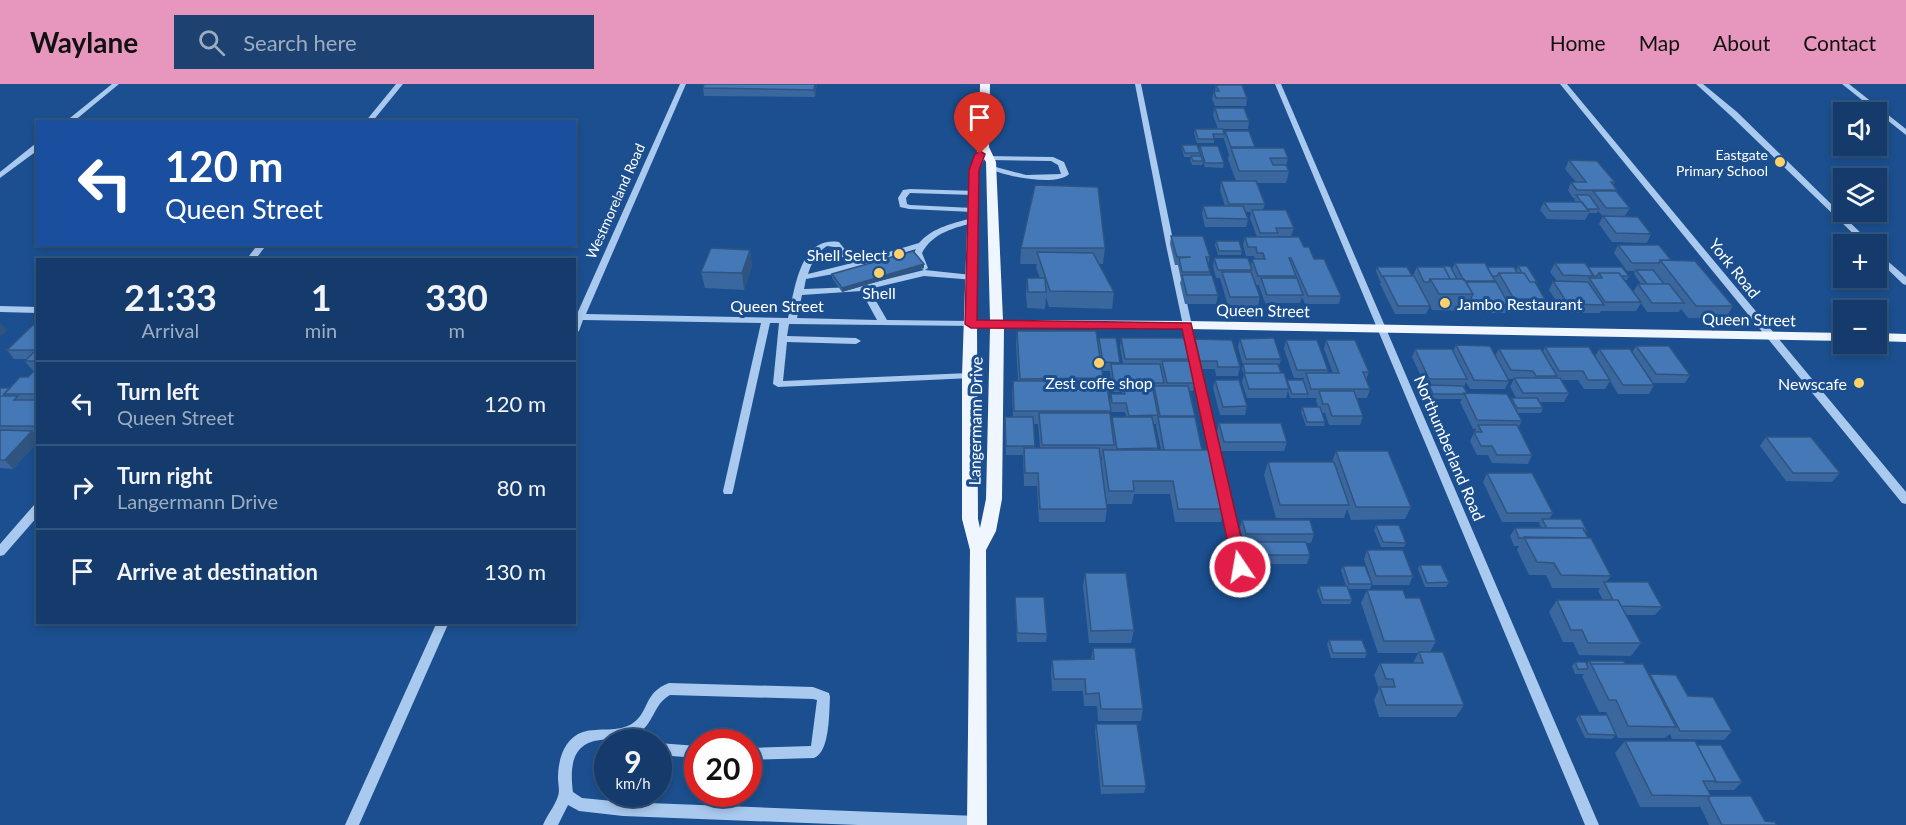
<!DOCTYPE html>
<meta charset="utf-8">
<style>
body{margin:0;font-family:Lato,sans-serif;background:#1d4271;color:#f1f3f6;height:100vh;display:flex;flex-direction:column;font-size:22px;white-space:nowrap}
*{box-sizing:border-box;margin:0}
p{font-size:20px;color:#9dadc1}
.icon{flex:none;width:33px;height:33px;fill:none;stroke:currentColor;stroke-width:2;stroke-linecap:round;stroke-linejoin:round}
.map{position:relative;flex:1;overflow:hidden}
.drawer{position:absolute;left:36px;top:174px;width:540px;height:366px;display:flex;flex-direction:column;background:#143b6b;border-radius:0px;box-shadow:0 3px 9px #0003,0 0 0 2px #33557e}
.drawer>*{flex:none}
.banner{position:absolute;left:36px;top:36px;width:540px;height:126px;border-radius:0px;box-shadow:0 3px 9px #0003,0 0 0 2px #33557e;background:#1a4fa0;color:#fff;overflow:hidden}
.buttons{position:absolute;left:1833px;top:18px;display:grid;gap:12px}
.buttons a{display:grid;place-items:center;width:54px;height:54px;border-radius:0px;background:#143b6b;box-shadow:0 3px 9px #0003,0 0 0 2px #33557e;font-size:30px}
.speed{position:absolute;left:594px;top:645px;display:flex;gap:12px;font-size:30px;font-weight:700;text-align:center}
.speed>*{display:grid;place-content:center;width:78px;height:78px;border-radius:50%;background:#143b6b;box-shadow:0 3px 9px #0003,0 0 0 2px #33557e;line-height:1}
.speed small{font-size:15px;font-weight:400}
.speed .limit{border:9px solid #d22;background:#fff;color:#111}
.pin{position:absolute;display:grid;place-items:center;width:51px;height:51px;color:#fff;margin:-62px -26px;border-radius:50% 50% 50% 0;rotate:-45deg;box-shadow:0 0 6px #0007}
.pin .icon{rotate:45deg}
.me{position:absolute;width:66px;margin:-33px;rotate:348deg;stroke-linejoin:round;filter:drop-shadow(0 0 4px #0008)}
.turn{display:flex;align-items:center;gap:21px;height:126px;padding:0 30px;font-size:27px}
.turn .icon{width:78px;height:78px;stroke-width:2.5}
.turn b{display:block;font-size:42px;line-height:51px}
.eta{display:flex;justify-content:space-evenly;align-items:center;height:102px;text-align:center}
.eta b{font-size:36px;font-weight:700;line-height:42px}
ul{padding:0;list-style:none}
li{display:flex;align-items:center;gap:18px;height:84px;padding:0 30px;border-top:2px solid #33557e}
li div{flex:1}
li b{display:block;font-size:22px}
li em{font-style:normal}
header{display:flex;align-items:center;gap:36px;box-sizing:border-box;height:84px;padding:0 30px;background:#e797bd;color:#111}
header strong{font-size:28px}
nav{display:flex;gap:33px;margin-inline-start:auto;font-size:21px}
.search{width:420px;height:54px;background:#1d4271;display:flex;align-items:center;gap:15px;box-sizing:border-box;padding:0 21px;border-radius:0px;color:#9dadc1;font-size:22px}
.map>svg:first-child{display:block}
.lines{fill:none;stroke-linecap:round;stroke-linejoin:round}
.minor{fill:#a9c9ee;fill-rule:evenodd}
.major{fill:#f0f6ff;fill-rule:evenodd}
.wall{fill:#3a679d;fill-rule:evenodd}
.shaded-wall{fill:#305480}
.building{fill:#4478b7;stroke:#305480;stroke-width:1.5}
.route{fill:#e11d48;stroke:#92132f;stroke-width:1.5}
.poi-dot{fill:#ffd166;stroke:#1b4f8f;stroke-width:2}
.labels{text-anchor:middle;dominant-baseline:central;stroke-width:6;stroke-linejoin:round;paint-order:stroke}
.far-poi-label{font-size:14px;fill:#fff;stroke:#1b4f8f;text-anchor:end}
.far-street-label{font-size:14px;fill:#fff;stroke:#1b4f8f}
.poi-label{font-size:16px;fill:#fff;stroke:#1b4f8f;text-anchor:end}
.street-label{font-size:16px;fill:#fff;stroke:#1b4f8f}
</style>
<header>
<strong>Waylane</strong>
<div class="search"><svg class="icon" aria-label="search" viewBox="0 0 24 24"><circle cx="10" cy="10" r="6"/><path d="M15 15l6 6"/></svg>Search here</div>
<nav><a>Home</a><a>Map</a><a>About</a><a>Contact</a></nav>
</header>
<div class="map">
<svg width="1906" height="741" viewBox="0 0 1906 741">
<rect width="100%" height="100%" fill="#1b4f8f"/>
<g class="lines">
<path class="minor" d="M112 0H119L73 38H65Z
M396 0H403L372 38H365Z
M680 0H686L586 230 788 234C795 206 799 152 839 158L855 178 919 159C933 143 954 139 973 134H976V138C955 144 933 148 922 169L928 184 925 186 972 191 976 194 975 196 924 192 869 205 887 236 971 237 976 240 974 242 789 240 787 252 856 254 861 257 856 260 787 258 783 297 969 289 972 290 974 292 972 294 778 303 773 300 779 239H770L733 407 732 410H724L723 407 761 239 583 236 579 247 574 250V230H577ZM827 162 834 163 848 180 808 190C812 178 816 169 827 162ZM916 165 914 169 920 184 924 186 855 203 804 205 806 195 839 189ZM861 207 877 236 797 234 802 211Z
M1135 0H1141L1174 161 1246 483 1244 486 1240 488 1236 486 1234 483 1166 161Z
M1275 0H1281L1599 741H1585Z
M1560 0H1567L1906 408V420L1902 419Z
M1696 0H1703L1737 28 1872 160H1864L1731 32Z
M1842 0H1849L1906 45V51Z
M35 60H38V66L0 94V88Z
M987 72 1053 73 1064 78 1069 90C1057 103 1002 92 988 84L992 82 1026 91 1061 90 1058 81 1051 77 990 76 986 74Z
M910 105 977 107V111H974L910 109 906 114 907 120 910 121 973 124 977 126 973 128 909 125 900 123 898 114 903 106Z
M258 160H267L255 176H246Z
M1876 167 1906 193V201L1903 200 1876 174Z
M0 222 38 223V229L0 228Z
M38 420V432L4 471 0 472V460L34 421Z
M437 538H449L359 741H345Z
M669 599 813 603 829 609 830 613C829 629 830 668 814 674L748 676V664L811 662 817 616 813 615 670 611C652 621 655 641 635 651L639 654 640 658C636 658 631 659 626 658 618 657 626 656 618 656 578 652 568 671 573 708L582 714 623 718 977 732 982 734 983 741H858L623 732 579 727 568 721 558 741H543C547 731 555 722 558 712 560 707 558 699 558 694 558 676 564 654 583 648 598 643 619 649 633 639 650 627 643 609 669 599Z
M658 659 698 662V674L658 671Z"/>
<path class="major" d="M980 0H990L989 63 996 78 1003 236 1187 237 1844 249V257L1187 245 1004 244 1002 415 996 447 986 466 987 741H967L970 466 962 435V292L969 86 979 63ZM984 75 986 78 990 236H977L979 86ZM977 244H990L986 415 980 444 978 435Z
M1876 249 1906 250V258L1876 257Z"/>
</g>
<path class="wall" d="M817 0 815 13 704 12 703 4Z
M1216 1 1247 14 1246 22H1215L1212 15 1214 7H1215Z
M1215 24 1249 37 1248 45H1218L1213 31Z
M1195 45 1224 50V54H1214V59H1197L1194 49Z
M1225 47 1255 64 1288 74 1286 82 1289 87 1286 99H1257L1265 120 1263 126 1294 144 1291 152H1277V153L1304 163 1314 175 1341 212 1339 220H1305L1302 213 1300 219H1265L1259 202V201H1256L1252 187 1260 213 1258 222H1228L1220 194H1216L1213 182 1214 174 1251 182 1252 175H1255L1254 172H1246L1243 161 1245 153H1257L1250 134 1251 128H1246L1248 135 1246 143H1205L1202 130 1203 122H1225L1220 106 1221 97H1236L1228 75 1229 71 1224 55Z
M1182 61 1200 69V72L1202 73 1199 66 1200 62 1224 79 1223 84 1205 83 1203 78 1202 81H1192L1190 76 1191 73H1184L1182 65Z
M1569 76 1615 98 1613 101 1617 106 1616 108 1630 124 1625 132 1651 150 1647 159 1612 158 1599 140 1603 132 1598 127 1597 129H1589L1585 136 1547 135 1540 126 1544 118H1576L1574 115 1575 114H1573L1568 106 1571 98H1576L1565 85Z
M1171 152 1210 173 1208 181 1210 188V191L1218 211 1216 220H1185L1180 199 1181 196 1178 181H1175L1170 160Z
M1216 157 1242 167 1241 171H1218L1215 161Z
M1618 161 1671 176 1733 222 1725 235 1688 234 1681 225 1679 228H1647L1641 219 1636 227H1601L1600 229H1564L1549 206 1553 197H1557L1550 188 1555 179 1588 183 1629 192 1627 196H1624L1633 208 1638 200H1641L1634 190 1635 187H1627L1614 169Z
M1021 164H1105L1103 180H1099L1114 208 1112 225 1049 223 1046 213 1045 225 1027 224 1026 210 1027 194H1040L1036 184 1037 180H1020Z
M750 166 752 182 744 206 705 204 701 188Z
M1455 179 1516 187 1518 182 1537 198 1536 200 1545 215 1541 224 1510 223 1508 221 1505 229H1471L1468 222 1466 227 1432 226 1430 222 1426 230H1395L1380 200 1381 197H1380L1376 187 1377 183 1412 192 1413 191 1417 183 1452 185Z
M924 180V184L842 208 832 194V190Z
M38 241V351H36L38 353V358L13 385 0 384V304H10L28 293 33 287 25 277 27 275H14L7 266Z
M1017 247 1098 260 1099 254 1120 279V280H1123L1120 263 1121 254 1189 275V277L1195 299 1193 307H1190L1202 366 1224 425 1221 438H1175L1170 410H1134L1132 420H1107L1101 378 1102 373H1100L1107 425 1105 438H1039L1037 402H1024L1023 371H1006L1005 333H1013L1012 310 1013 297H1018L1016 259ZM1102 287H1110L1112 308H1122V310H1111L1110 319 1111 328H1125L1126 333H1112L1111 340 1110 330 1111 327 1103 297ZM1157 334 1156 342 1161 366H1157L1153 340H1156ZM1034 340H1038L1040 364H1035Z
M1195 255 1240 283 1238 292H1216L1215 285H1198L1193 264Z
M1240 255 1281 275 1279 282 1281 289 1287 299V296H1303L1304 294H1294L1284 265 1286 256 1328 286 1327 289H1333L1324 265 1326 256 1369 288 1366 296 1370 305 1367 314H1356L1363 332 1360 341H1329L1325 329H1322L1325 338 1324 342H1306L1301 328 1302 323H1318L1316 316 1317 314H1308V311L1307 314H1290L1288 307 1286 314H1247L1242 298 1244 291 1242 285 1243 281 1238 263Z
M1456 261 1495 272 1499 265 1543 268 1545 263 1595 273 1599 265 1632 268 1636 262 1690 291 1685 299H1653L1654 301 1649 310H1618L1610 297 1605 305H1584L1578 296H1561L1569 309 1564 318H1539L1543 324 1541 329H1517L1522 337 1518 344 1532 371 1528 380 1492 379 1488 371H1477L1470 357 1476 345H1473L1460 318 1462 315H1431L1427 306 1428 303H1426L1412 273 1415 265 1453 267ZM1508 295H1514L1510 302 1516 314H1511L1510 315 1467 309 1464 303 1466 298 1470 305H1505L1509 297Z
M1215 296 1247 322 1245 331H1220L1213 304Z
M1219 339 1287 358 1284 367H1221L1217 348Z
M1766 353 1840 389 1832 398 1786 397 1760 362Z
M1336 367 1411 423 1405 435 1351 436 1347 425 1344 434H1276L1264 391 1268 378H1332Z
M1487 389 1553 429 1549 435 1587 447 1586 449 1611 492 1606 498 1662 523 1655 531H1626L1641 559 1631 572 1579 571 1573 558H1563L1549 528 1557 516H1603L1598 507 1600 504H1552L1546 491H1529L1517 466 1519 462H1514L1510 452 1515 444H1542L1539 440 1540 438H1502L1483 398Z
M1242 436 1314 450 1311 459H1306L1310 471 1307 480H1251L1248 467 1250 459H1244L1240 444Z
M1376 441 1406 459 1404 463H1381L1374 446Z
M1367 466 1413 492 1409 501H1373L1364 475Z
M1420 481 1449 498 1446 503H1425L1418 485Z
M1343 482 1372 500 1370 505H1348L1352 516 1350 520H1322L1317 507 1319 502H1346L1341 486Z
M1085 489 1134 546 1131 559H1089L1083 502Z
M1367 506 1406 514 1436 557 1430 568 1464 621 1456 633H1379L1374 616 1379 605 1374 591 1380 579H1413L1418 569H1378L1361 519Z
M1015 513 1047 550 1046 558H1017L1015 522Z
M1329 556 1367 569 1365 574H1331L1327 560Z
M1093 564 1143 625 1141 637H1098L1097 622H1084L1083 607H1052L1051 588 1052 576 1091 575Z
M1589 577 1625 580 1649 591 1650 590 1688 612 1732 647 1724 656 1672 655 1670 650 1665 654H1618L1606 628H1599L1582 592 1584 590H1575L1572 582 1575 578 1587 580Z
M1579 631 1616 651 1612 655 1585 654 1576 635Z
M1096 640 1146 702 1144 709 1101 710 1095 648Z
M1625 657 1697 661 1742 698 1734 706H1708L1711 712 1765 737 1777 741H1709L1700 722 1699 723H1640L1615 669Z"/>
<path class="shaded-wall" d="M815 0H817L815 13 814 6Z
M750 166 752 182 744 206 742 189Z
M924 180V184L842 208V204Z
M0 238 7 246 0 253Z
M32 347 38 353V358L13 385 5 376Z"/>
<path class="building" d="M704 0H815L814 6 703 4Z
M1216 1H1242L1247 14H1216L1214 7H1219Z
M1215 24H1244L1249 37H1219Z
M1195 45H1223L1224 50H1213L1214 55H1198Z
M1225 47H1249L1255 63H1231Z
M1182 61H1197L1200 69H1185Z
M1200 62H1218L1224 79H1205Z
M1231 64H1284L1288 74H1270L1273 81H1286L1289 87H1239Z
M1191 72H1201L1203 77H1193Z
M1569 76 1597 77 1615 98H1611L1617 106H1577L1571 98H1586Z
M1221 97H1256L1265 120H1229Z
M1035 101 1098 103 1105 164H1021Z
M1593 107H1616L1630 124H1606Z
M1576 111H1589L1599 125H1587Z
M1544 118H1582L1589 127H1550Z
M1203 122H1243L1248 135 1207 134Z
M1252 126H1286L1294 144H1276L1278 149H1260Z
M1603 132 1638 133 1651 150 1616 149Z
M1171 152H1203L1210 173H1206L1210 188H1182L1179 174 1191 173H1177Z
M1245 153H1299L1304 163H1309L1314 175H1324L1341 212H1308L1291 174H1289L1296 192H1258L1252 175H1265L1263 169H1257L1256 163H1248Z
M1216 157H1239L1242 167H1219Z
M1618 161H1659L1671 176H1660L1659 179H1632Z
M711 164 750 166 742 189 701 188Z
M913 167 924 180 842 204 832 190Z
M1037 168 1093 169 1114 208 1050 207Z
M1214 174H1248L1252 186H1218Z
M1660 176 1695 177 1733 222H1696Z
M1455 179H1485L1495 197H1465L1463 195Z
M1555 179H1585L1594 192 1563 191Z
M1441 182H1450L1457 195H1450L1444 183Z
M1518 182H1527L1537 198H1530L1524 189H1522Z
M1377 183H1407L1412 192H1383L1382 193Z
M1417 183H1444L1450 195H1430L1429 198H1424Z
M1487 183H1514L1517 189H1499L1497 192H1492Z
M1588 183H1622L1629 192H1621L1619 189H1599L1597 192H1593Z
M1636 186H1653L1664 200H1647Z
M1222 188H1251L1260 213H1230Z
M1499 189H1524L1530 198H1535L1545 215H1514Z
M1599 189H1619L1641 218H1605L1589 194H1602Z
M1182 191H1212L1218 211H1187Z
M1383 192H1414L1430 222H1398Z
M1027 194H1045L1046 208H1028Z
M1261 194H1297L1303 211H1267Z
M1430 195H1464L1473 210H1439Z
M1553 197 1588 198 1604 221 1568 220Z
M1466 198H1496L1509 221 1475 220 1471 214 1473 210Z
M1638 200H1669L1684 219H1652Z
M33 241H38V264L36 266H7Z
M1017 247H1096L1103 294 1020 295Z
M1099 254H1116L1120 279 1103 278Z
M1121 254H1184L1189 275H1125Z
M1274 254 1281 275H1246L1240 255Z
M1195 255 1232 256 1240 283H1218L1217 277H1200Z
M1286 256H1317L1328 286H1297Z
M1326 256H1355L1369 288H1363L1370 305H1311L1306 289H1339Z
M1456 261 1490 262 1509 297 1474 296Z
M1636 262H1669L1690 291 1656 290Z
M1545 263H1589L1610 296H1588L1583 287H1559Z
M38 264V277H25Z
M1415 265H1452L1467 295H1429Z
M1499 265H1541L1557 292H1536L1533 287 1511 286Z
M1599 265H1630L1654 301H1623Z
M1162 277H1190L1195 299H1167Z
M1111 280H1160L1164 299H1114Z
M1243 280H1278L1281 289H1245Z
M36 285H38V310H4L20 293H28Z
M1244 289H1284L1289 305H1249Z
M1514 294H1560L1569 309H1523Z
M1215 296H1239L1247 322 1223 323Z
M1287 296H1303L1308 310H1292Z
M1013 297H1106L1111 327H1014Z
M1123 300 1152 301 1158 331 1129 332 1126 319H1112L1111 310H1125Z
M1429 301 1463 302 1467 309H1464L1465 310H1433Z
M1154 302H1188L1195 332H1160Z
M0 304H10L4 310 5 312H0Z
M1319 307H1354L1363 332H1332L1328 320H1323Z
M1464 309 1507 310 1522 337 1477 336Z
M0 312H18L14 316H38V339L35 342H0Z
M1511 314H1537L1543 324H1517Z
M1302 323H1320L1325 338H1307Z
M1039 329H1110L1114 361H1042Z
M1005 333H1033L1035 362H1006Z
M1112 333H1152L1158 364 1117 365Z
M1158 333H1195L1202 366H1164Z
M1219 339H1281L1287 358H1224Z
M1478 341H1517L1532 371H1497L1492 362H1481L1474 348H1482Z
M0 346 32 347 5 376H0Z
M1766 353H1811L1840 389H1793Z
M1024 364H1099L1107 425H1040L1038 389H1025Z
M1103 366H1210L1224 425H1178L1173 397H1133L1134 407H1109Z
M1336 367H1388L1411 423H1356Z
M1268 378H1334L1349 421H1280Z
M1487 389H1532L1553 429H1507Z
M1542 435H1581L1587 447H1584L1583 444H1547Z
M1242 436H1310L1314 450H1246Z
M1376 441H1399L1406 459 1383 458Z
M1515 444H1583L1588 454H1519Z
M1524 453 1591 454 1611 492 1561 491 1554 479 1537 478Z
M1250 458H1306L1310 471H1254Z
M1367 466H1403L1413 492H1376Z
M1420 481H1441L1449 498 1427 499Z
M1343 482H1365L1372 500H1349Z
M1085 489H1126L1134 546 1091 547Z
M1604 498H1648L1662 523 1621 522 1618 516H1613Z
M1319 502H1347L1352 516H1323Z
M1367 506H1403L1406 514H1420L1436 557H1384Z
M1015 513H1044L1047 550 1017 549Z
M1557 516H1618L1641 559H1588L1582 546H1571Z
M1329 556H1362L1367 569H1333Z
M1093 564H1135L1143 625H1101L1099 609 1086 610 1085 595H1054L1052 576 1094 575Z
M1419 568H1443L1464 621H1386L1380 603H1395L1393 595H1386L1380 579H1423Z
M1589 577H1624L1625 580H1591Z
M1575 578H1586L1588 584 1587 585H1578Z
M1591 580H1643L1676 643 1628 642 1616 616H1609Z
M1650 590 1676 591 1688 612 1713 613 1732 647H1680Z
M1579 631H1607L1616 651 1588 650Z
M1096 640H1137L1146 702H1103Z
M1625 657H1695L1716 697H1703L1711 712 1652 711Z
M1697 661H1721L1742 698H1715L1716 697Z
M1711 712H1751L1765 737 1775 738 1777 741H1722L1708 714Z"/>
<path class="route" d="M980 67 985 70 979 86 977 236 1191 239 1248 483 1246 487H1235L1233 483 1182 245 971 244 965 240 969 86 975 70Z"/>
<g class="poi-dot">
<circle cx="1780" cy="78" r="6"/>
<circle cx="899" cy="170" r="6"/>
<circle cx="879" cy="189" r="6"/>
<circle cx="1445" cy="219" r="6"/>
<circle cx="1099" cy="279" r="6"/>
<circle cx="1859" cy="299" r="6"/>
</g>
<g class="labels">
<g class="far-poi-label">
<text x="1768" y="70">Eastgate<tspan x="1768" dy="16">Primary School</tspan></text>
</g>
<g class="far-street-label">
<text transform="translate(615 117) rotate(-66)">Westmoreland Road</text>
</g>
<g class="poi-label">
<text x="887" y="170">Shell Select</text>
<text x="879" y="208" text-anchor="middle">Shell</text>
<text x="1457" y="219" text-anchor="start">Jambo Restaurant</text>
<text x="1099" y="298" text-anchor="middle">Zest coffe shop</text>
<text x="1847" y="299">Newscafe</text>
</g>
<g class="street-label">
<text transform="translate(1735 184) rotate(51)">York Road</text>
<text x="777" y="221">Queen Street</text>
<text transform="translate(1263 226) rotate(1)">Queen Street</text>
<text transform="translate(1749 235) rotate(1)">Queen Street</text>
<text transform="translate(975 337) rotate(-89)">Langermann Drive</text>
<text transform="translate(1450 364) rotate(67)">Northumberland Road</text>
</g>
</g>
</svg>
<div class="buttons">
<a><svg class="icon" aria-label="sound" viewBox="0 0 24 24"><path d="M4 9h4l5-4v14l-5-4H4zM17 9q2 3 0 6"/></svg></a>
<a><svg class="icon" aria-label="layers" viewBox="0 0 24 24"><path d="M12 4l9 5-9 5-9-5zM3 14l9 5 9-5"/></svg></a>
<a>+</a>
<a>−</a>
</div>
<div class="speed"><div>9<small>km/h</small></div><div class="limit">20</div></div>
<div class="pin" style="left:980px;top:70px;background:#d93025"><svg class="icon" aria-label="arrive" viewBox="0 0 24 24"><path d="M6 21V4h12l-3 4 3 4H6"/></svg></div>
<svg class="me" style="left:1240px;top:483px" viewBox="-20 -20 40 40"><circle r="17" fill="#e11d48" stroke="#fff" stroke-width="3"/><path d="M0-11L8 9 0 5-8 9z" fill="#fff"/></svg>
<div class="banner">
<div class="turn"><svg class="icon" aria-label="left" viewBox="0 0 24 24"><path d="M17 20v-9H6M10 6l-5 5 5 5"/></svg><div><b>120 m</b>Queen Street</div></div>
</div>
<section class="drawer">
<div class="eta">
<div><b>21:33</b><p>Arrival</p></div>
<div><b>1</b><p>min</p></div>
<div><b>330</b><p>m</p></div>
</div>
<ul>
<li><svg class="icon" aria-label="left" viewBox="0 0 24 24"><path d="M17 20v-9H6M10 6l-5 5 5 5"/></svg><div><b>Turn left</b><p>Queen Street</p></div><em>120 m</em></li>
<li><svg class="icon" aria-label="right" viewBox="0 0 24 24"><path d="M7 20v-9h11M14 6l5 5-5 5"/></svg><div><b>Turn right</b><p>Langermann Drive</p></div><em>80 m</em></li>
<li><svg class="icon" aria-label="arrive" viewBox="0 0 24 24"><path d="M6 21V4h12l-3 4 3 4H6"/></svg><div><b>Arrive at destination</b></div><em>130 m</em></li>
</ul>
</section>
</div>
